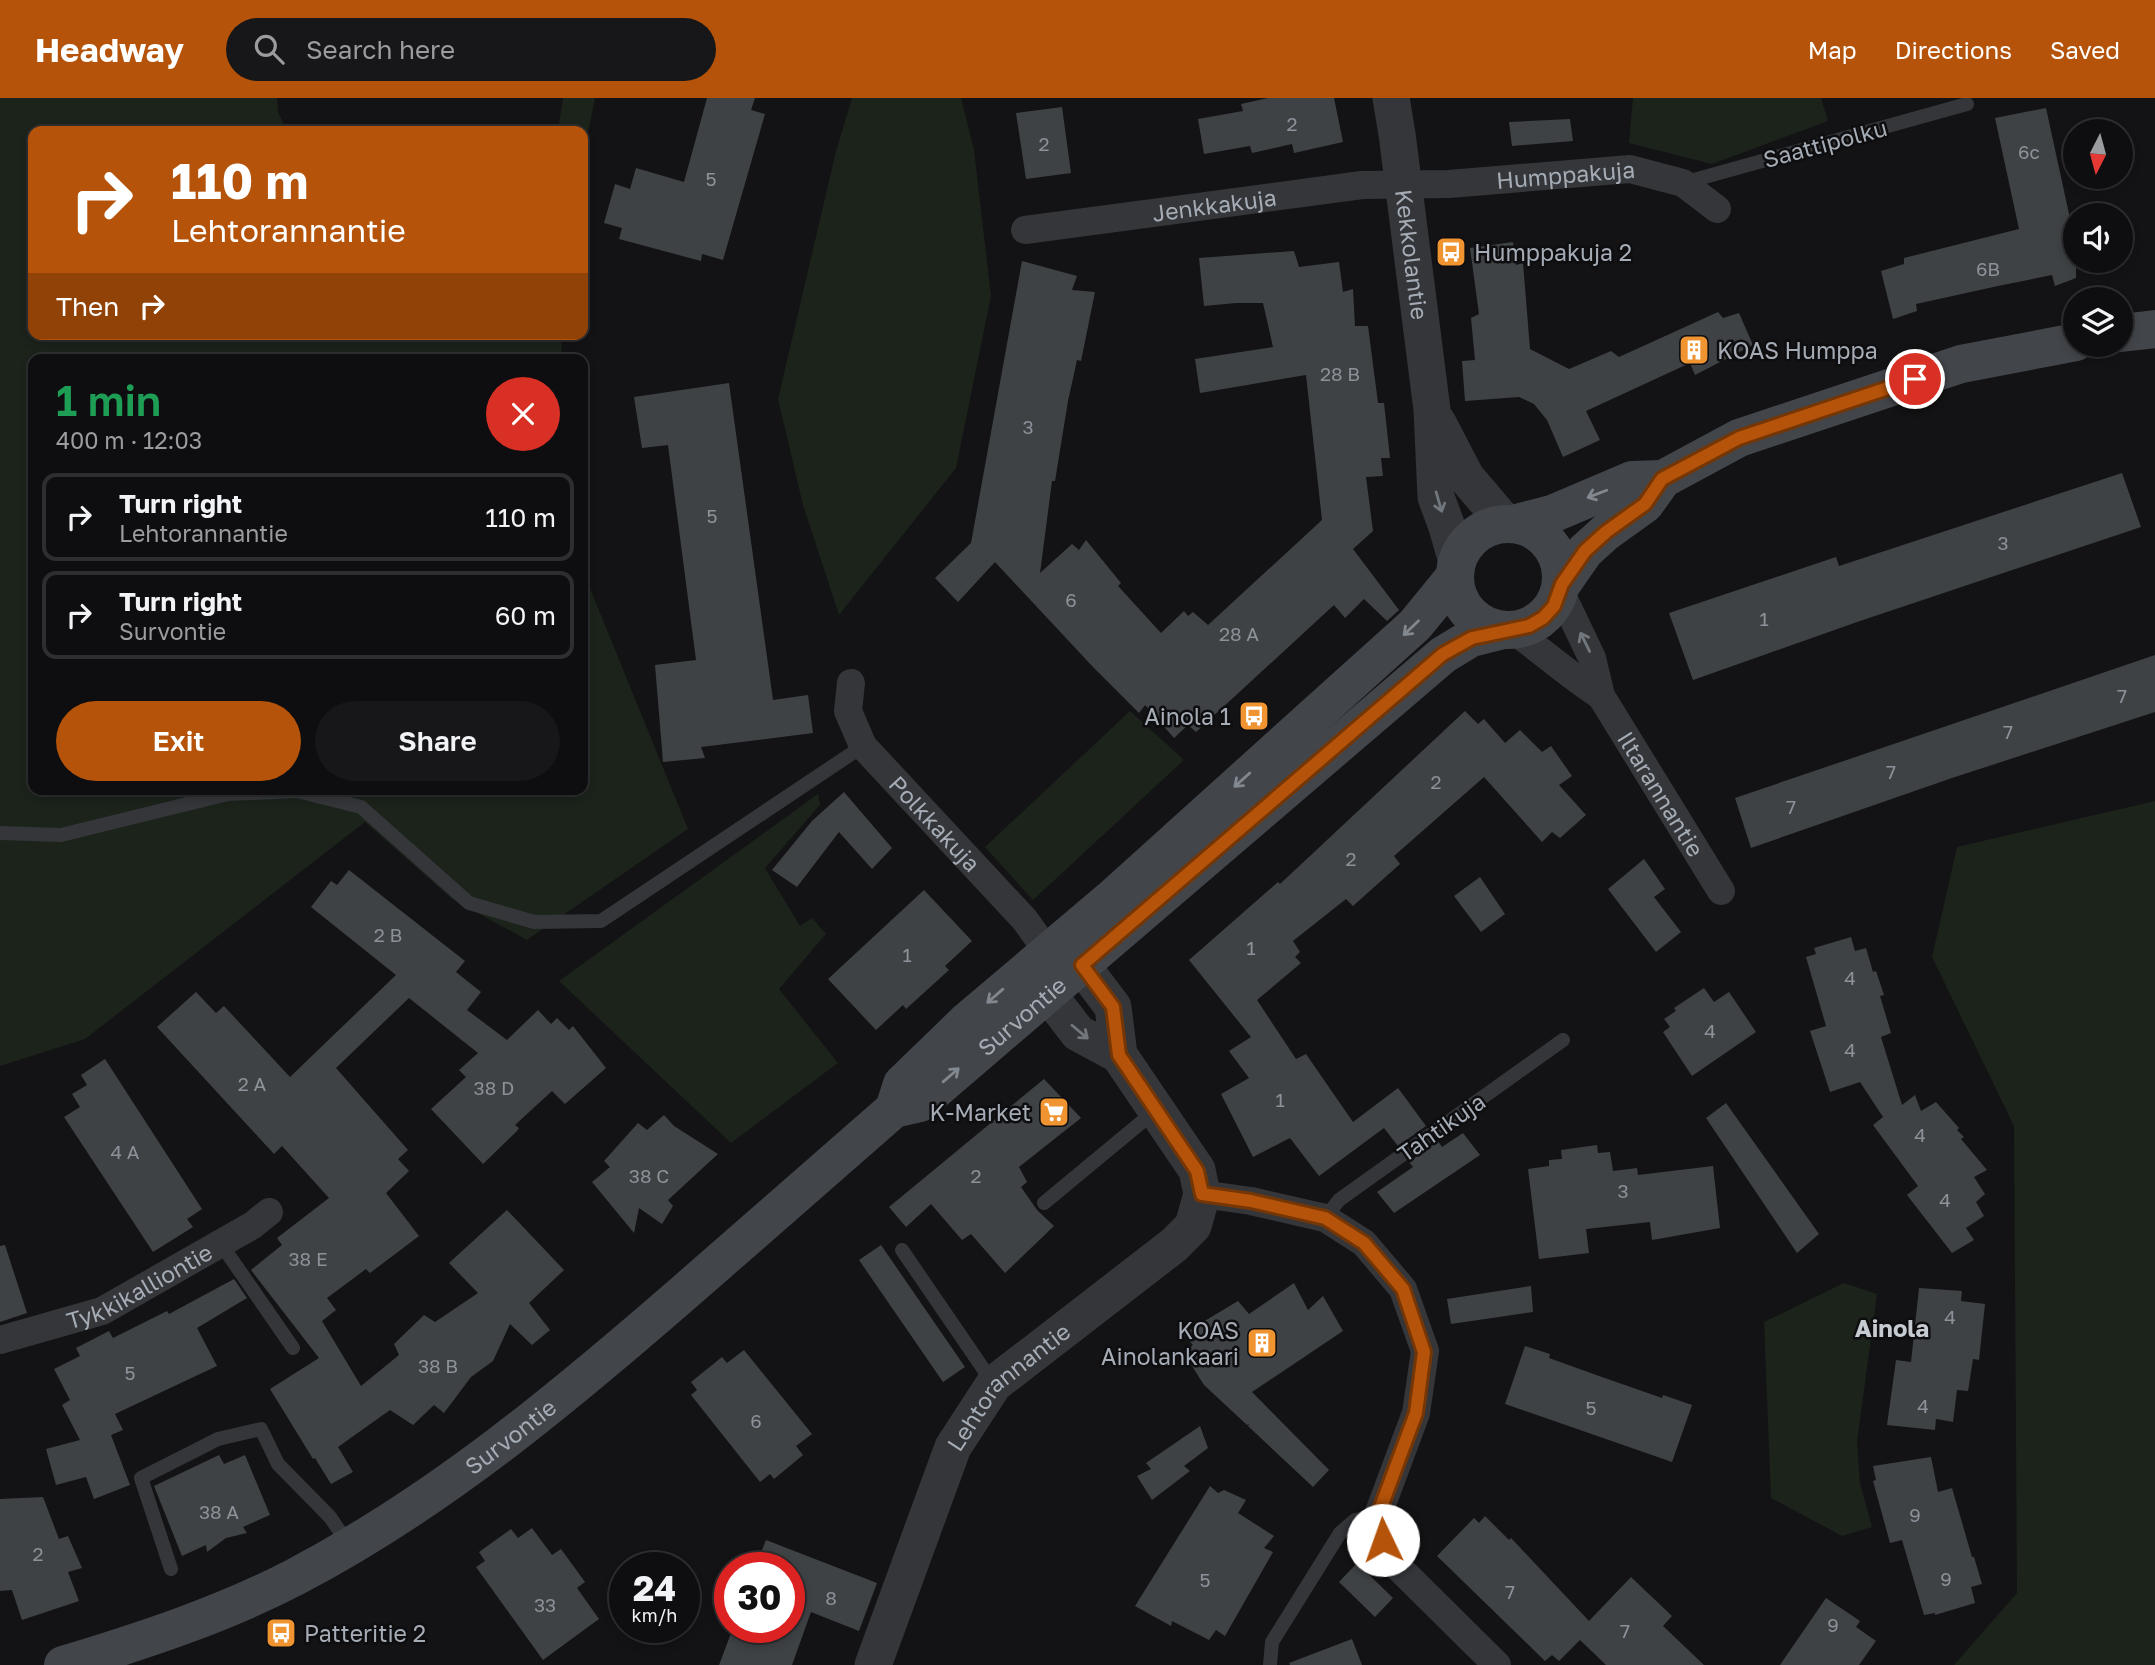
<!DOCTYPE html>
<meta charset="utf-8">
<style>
body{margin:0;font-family:"Golos Text",sans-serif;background:#171719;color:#f1f3f6;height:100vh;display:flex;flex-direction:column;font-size:26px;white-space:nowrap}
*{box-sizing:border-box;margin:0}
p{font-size:23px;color:#9b9c9f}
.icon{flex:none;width:38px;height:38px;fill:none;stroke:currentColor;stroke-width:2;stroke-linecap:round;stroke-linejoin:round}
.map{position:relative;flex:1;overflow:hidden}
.panel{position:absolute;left:28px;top:256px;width:560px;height:441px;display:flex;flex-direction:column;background:#0e0e10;border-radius:14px;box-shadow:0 4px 10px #0003,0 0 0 2px #2e2e30}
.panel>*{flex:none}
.guide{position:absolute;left:28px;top:28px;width:560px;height:214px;border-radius:14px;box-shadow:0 4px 10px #0003,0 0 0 2px #2e2e30;background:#b45309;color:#fff;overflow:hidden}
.needle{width:46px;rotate:186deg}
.tools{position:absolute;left:2063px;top:21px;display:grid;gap:14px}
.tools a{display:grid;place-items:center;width:70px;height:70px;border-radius:50%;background:#0e0e10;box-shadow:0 4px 10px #0003,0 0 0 2px #2e2e30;font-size:35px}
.speed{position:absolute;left:609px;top:1454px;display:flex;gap:14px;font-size:35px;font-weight:700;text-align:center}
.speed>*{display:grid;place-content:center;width:91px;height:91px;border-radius:50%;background:#0e0e10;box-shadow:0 4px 10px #0003,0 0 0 2px #2e2e30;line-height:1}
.speed small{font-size:18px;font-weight:400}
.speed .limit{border:10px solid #d22;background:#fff;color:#111}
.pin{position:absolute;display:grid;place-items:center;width:60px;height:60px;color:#fff;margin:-30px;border:4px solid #fff;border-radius:50%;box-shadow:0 2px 7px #0007}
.me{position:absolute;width:77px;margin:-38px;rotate:357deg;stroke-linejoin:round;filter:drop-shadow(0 0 5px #0008)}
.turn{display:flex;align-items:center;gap:24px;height:147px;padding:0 28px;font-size:32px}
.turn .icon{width:91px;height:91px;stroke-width:2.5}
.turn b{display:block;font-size:49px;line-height:60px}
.then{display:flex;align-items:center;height:66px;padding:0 28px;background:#0003;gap:14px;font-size:26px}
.round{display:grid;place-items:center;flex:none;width:74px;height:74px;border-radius:37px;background:#171719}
.head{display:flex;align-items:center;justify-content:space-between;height:119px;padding:0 28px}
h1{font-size:42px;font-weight:600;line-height:52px;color:#1e9e55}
.primary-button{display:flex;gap:14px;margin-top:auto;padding:14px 28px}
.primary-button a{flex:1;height:80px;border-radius:42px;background:#b45309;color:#fff;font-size:28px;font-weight:600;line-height:80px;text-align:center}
.primary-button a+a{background:#171719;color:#f1f3f6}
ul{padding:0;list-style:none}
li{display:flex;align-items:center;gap:21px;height:88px;margin:0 14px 10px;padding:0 14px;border:4px solid #2e2e30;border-radius:14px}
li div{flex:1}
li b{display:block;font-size:26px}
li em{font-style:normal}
header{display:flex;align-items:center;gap:42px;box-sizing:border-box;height:98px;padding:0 35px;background:#b45309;color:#fff}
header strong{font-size:33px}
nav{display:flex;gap:38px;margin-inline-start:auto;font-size:24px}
.search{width:490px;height:63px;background:#171719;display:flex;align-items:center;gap:18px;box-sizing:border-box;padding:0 24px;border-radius:38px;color:#9b9c9f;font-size:26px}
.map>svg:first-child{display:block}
.green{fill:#1b231b}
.building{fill:#3f4245}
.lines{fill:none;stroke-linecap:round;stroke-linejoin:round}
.service{stroke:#34363a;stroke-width:14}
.minor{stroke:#34363a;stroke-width:28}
.tertiary{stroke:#34363a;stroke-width:37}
.secondary{stroke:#42454a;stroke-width:38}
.oneway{stroke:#828890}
.oneway2{stroke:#72777e}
.route-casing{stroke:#753606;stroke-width:18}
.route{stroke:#b45309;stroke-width:12}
.labels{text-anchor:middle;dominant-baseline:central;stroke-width:5;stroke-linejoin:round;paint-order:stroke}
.number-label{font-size:19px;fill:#8c9299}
.street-label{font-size:23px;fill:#a5acb5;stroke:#0e0e10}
.poi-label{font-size:23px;fill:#a5acb5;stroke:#0e0e10;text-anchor:start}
.neighbourhood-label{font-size:24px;font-weight:bold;fill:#c6cbd1;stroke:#0e0e10}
</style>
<header>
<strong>Headway</strong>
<div class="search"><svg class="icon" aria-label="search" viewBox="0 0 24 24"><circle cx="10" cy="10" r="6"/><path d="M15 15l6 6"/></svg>Search here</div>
<nav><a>Map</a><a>Directions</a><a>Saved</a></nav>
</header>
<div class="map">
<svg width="2155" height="1567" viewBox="0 0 2155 1567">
<rect width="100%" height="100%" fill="#131315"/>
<path class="green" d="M0 0H277L278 14 287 33H33V236H561L562 261H33V691H583V473L688 731 527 842 452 801 365 724 85 941 0 968Z
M563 0H595L583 60V33H558Z
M852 0H961L974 52 991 198 956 370 839 517 803 407 778 301 836 53Z
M1633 0H1821L1828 23 1712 66 1629 45Z
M1130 613 1184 662 1033 802 985 749Z
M818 696 820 707 765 770 800 828 812 820 826 836 779 891 838 965 731 1045 559 883Z
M2155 703V1567H1954L2017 1495 2014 1028 1932 859 1957 749Z
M1844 1185 1877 1196 1857 1344 1860 1385 1872 1429 1842 1438 1771 1400 1764 1224Z"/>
<path class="building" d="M707 0H755L751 12 765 16 723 162 702 156 701 163 619 141 622 130 604 125 615 86 630 91 636 70 684 84Z
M1268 0H1334L1343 44 1294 55 1292 46 1252 55 1250 48 1204 56 1198 21 1243 13 1241 6Z
M1062 9 1071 75 1026 81 1016 15Z
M2046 10 2071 125 2076 123V180L2055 188 2052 177 1998 188 1916 206 1917 213 1893 221 1881 173 1904 166V160L2019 131 1995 20Z
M1570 21 1573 43 1512 48 1509 24Z
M1513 144 1516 167 1523 165 1530 251 1569 271 1611 253 1619 259 1718 214 1723 220 1739 215 1753 247 1695 277 1690 265 1586 313 1600 342 1563 359 1547 322 1534 306 1519 299 1465 303 1462 263 1475 262 1471 220 1479 216 1470 150Z
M1294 153 1299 169 1339 164 1343 194 1353 191 1355 228H1368L1378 305H1384L1390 360H1381L1383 378 1366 379 1373 433 1353 451 1399 512 1387 523 1364 501 1345 520 1334 507 1196 634 1188 627 1174 640 1145 607 1139 615 1093 569 995 464 958 504 935 480 971 445 1022 163 1077 178 1072 192 1095 194 1081 263 1077 262 1068 303 1055 383H1052L1040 475 1072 446 1079 452 1086 442 1121 485 1118 488 1161 535 1184 513 1188 518 1193 514 1208 527 1322 422 1306 277 1200 295 1195 261 1273 249 1263 205H1236L1204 208 1199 160Z
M729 285 773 602 808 597 813 635 701 649 705 660 663 664 655 567 696 562 668 347 642 350 634 299Z
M2122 375 2141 429 1860 523 1693 582 1669 515 1836 459 1839 468Z
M2155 557V614L1952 680 1751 750 1735 700Z
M1465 613 1478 626 1484 621 1505 645 1520 632 1542 654 1551 648 1572 678 1559 687 1586 717 1560 740 1552 734 1542 744 1484 679 1394 758 1400 766 1353 808 1346 801 1293 843 1300 854 1295 859 1301 865 1257 902 1296 961 1306 956 1353 1024 1398 990 1426 1028 1398 1048 1384 1030 1319 1078 1290 1040 1253 1059 1221 996 1249 980 1229 953 1251 939 1189 862 1278 784 1280 786Z
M844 694 892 750 872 771 839 734 797 789 772 772 812 723Z
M1644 761 1665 791 1654 799 1681 834 1656 854 1608 791Z
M349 772 465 863 456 874 481 894 467 912 507 942 538 912 551 926 557 920 569 932 573 928 606 970 565 1006 552 993 515 1027 519 1030 517 1033 483 1066 431 1011 466 979 459 972 478 955 409 900 336 970 408 1052 398 1061 409 1073 386 1095 419 1138 370 1175 366 1171 327 1200 336 1212 322 1223 361 1288 399 1257 394 1246 424 1217 435 1224 478 1195 449 1165 507 1112 564 1172 529 1205 550 1232 532 1247 510 1226 493 1263 471 1279 444 1315 434 1307 413 1327 390 1312 338 1349 353 1374 331 1386 315 1360 313 1361 270 1291 319 1260 251 1172 282 1147 277 1140 329 1100 282 1048 274 1056 157 929 196 894 216 915 224 908 290 979 396 877 311 809 331 783 337 787Z
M1480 779 1505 816 1481 834 1454 798Z
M924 792 972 843 945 868 949 872 906 911 903 907 876 932 828 881Z
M1851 839 1855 853 1866 850 1873 874 1876 873 1884 897 1880 898 1891 935 1881 939 1902 1007 1915 997 1921 1013 1936 1004 1959 1030 1957 1032 1964 1039 1961 1041 1987 1072 1974 1079 1985 1096 1976 1104 1984 1118 1966 1130 1974 1142 1952 1155 1907 1097 1918 1088 1873 1027 1883 1019 1860 984 1830 994 1810 933 1826 928 1806 859 1816 856 1814 850Z
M1704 890 1714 904 1729 894 1756 934 1692 978 1663 934 1670 929 1664 921 1676 913 1674 910Z
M105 961 202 1111 187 1121 193 1129 153 1154 64 1019 80 1009 72 996 87 987 81 977Z
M1044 981 1081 1020 1019 1069 1027 1084 1021 1089 1037 1112 1054 1128 1005 1175 971 1136 962 1142 931 1106 906 1129 889 1109Z
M1726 1005 1819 1136 1797 1155 1706 1020Z
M664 1017 674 1028 718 1056 668 1102 673 1108 662 1126 639 1110 634 1135 592 1084 610 1069 604 1063 638 1025 647 1032Z
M1463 1035 1480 1057 1394 1115 1377 1094 1413 1069 1409 1064 1438 1043 1442 1049Z
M1597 1047 1598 1055 1610 1054 1613 1073 1637 1070 1638 1077 1713 1068 1720 1130 1652 1142 1650 1124 1586 1131 1589 1155 1539 1161 1528 1071 1549 1068V1062L1562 1061 1561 1052Z
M5 1147 27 1215 0 1224V1148Z
M881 1147 965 1269 943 1284 859 1162Z
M234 1181 247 1200 197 1230 217 1268 115 1316 123 1332 111 1337 130 1387 94 1401 86 1379 56 1387 46 1351 80 1342 62 1307 70 1302 54 1271 80 1258 76 1250 109 1233 113 1240 167 1213 169 1216Z
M1294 1185 1308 1212 1323 1198 1343 1233 1252 1294 1329 1372 1313 1389 1248 1328 1249 1326 1247 1327 1204 1287 1183 1254 1193 1247 1183 1236 1238 1203 1249 1216Z
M1531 1188 1533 1214 1451 1226 1447 1201Z
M1919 1190 1962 1193 1961 1203 1985 1206 1979 1262 1973 1261 1968 1293 1957 1292 1953 1324 1936 1321 1935 1332 1887 1327 1896 1262 1911 1264Z
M1525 1248 1550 1256 1549 1260 1599 1278 1662 1300 1663 1297 1692 1307 1672 1364 1505 1306Z
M744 1252 812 1336 796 1348 803 1357 774 1381 770 1376 760 1384 691 1297 697 1292 691 1284 722 1259 727 1265Z
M1200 1328 1208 1350 1184 1368 1190 1373 1152 1402 1137 1378 1151 1371 1146 1365Z
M219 1357 224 1366 245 1357 270 1417 243 1429 247 1435 226 1440 207 1454 206 1447 182 1458 154 1388Z
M1931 1359 1938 1394 1952 1390 1972 1459H1974L1982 1486 1971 1489 1975 1505 1935 1517V1515L1924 1517 1902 1442 1890 1445 1873 1383 1876 1382 1873 1368Z
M1210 1388 1218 1395 1224 1392 1246 1402 1238 1415 1274 1438 1264 1450 1273 1454 1225 1538 1216 1532 1209 1542 1172 1523 1171 1528 1135 1508Z
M43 1399 59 1441 68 1438 82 1470 68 1474 79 1503 22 1522 12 1492 0 1493V1401Z
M1485 1418 1509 1442 1511 1440 1589 1523 1631 1479 1672 1518 1663 1528 1704 1567H1606L1580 1542 1559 1563 1552 1557 1545 1563 1437 1458 1474 1420 1479 1425Z
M532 1430 552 1457 561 1451 585 1484 577 1490 599 1521 543 1562 476 1469 485 1463 479 1454 511 1431 518 1440Z
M766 1442 877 1485 859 1533 811 1514 792 1567H719L733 1530H789V1470H755Z
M1357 1465 1393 1500 1375 1519 1339 1484Z
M1826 1500 1860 1523 1856 1529 1876 1543 1859 1567H1780Z
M1352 1541 1362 1567H1290L1289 1565Z"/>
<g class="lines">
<path class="service" d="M1683 85 1967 6
M0 735 61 737 228 696 297 693 361 709 469 805 534 824 601 823 863 648
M1044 1105 1155 1013
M1325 1120 1339 1102 1563 942
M221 1146 293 1250
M902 1152 993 1285
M171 1471 141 1380 218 1341 261 1331 278 1366 330 1419 349 1447
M1270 1567 1272 1544 1340 1435 1355 1422 1378 1417"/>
<g class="minor">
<path id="s1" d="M1025 132 1362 87 1449 86 1630 71 1683 85 1717 111"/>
<path id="s2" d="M1560 493 1592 560 1601 598 1721 793"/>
<path d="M1513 532C1543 554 1570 578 1601 598"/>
<path id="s3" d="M851 585 848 613 863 648 1025 822 1047 853"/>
<path d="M1202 1096 1251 1103 1325 1120 1364 1145 1403 1191 1425 1253 1416 1315 1378 1417 1383 1442 1394 1465 1497 1567"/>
<path id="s4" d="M0 1242 102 1213 253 1127 269 1114"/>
</g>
<g class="tertiary">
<path id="s5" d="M1391 0 1397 36 1432 312 1436 399 1447 429 1457 464"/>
<path d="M1438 325 1466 379 1505 425"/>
<path id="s6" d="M873 1567 953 1349 994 1286 1174 1147 1193 1128 1202 1096 1197 1072 1119 957 1113 909 1082 868 1047 853 1048 896 1078 935 1119 957"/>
</g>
<g class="secondary">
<path d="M2121 235 2155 231"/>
<path d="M1517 425 1552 416 1632 382 1663 381"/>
<circle cx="1508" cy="479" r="53"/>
<path d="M1562 486 1585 453 1606 434 1645 406 1663 381 1739 340 1961 266 2076 244"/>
<path d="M894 1011 902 986 967 923 1111 801 1415 527 1455 478"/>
<path id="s7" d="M63 1567C142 1543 222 1517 295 1479 440 1403 564 1299 687 1192 756 1132 825 1072 894 1011L920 1005 1443 557 1471 540 1503 532"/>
</g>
</g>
<defs><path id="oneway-shaft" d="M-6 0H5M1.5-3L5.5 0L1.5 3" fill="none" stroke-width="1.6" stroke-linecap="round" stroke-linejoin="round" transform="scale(1.75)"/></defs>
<g class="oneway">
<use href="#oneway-shaft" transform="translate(1597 396) rotate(159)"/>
<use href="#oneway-shaft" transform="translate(1411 530) rotate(136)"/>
<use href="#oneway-shaft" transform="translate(1242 682) rotate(138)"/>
<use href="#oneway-shaft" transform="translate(995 898) rotate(139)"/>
<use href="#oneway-shaft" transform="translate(951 977) rotate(-41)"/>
</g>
<g class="oneway2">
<use href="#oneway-shaft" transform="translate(1439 404) rotate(74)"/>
<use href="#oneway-shaft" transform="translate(1585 544) rotate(-116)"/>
<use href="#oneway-shaft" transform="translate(1080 934) rotate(40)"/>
</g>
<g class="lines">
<g class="route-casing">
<path id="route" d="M1383 1442 1378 1417 1416 1315 1424 1254 1403 1191 1364 1145 1325 1120 1251 1103 1202 1096 1197 1073 1119 957 1113 909 1082 867 1443 556 1472 540 1529 528 1543 520 1554 508 1562 486 1585 453 1606 434 1645 406 1662 381 1739 340 1915 281"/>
</g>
<use href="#route" class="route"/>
</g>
<defs>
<g id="bus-square" transform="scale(1.575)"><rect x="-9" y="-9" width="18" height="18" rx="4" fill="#ef9431" stroke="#0e0e10"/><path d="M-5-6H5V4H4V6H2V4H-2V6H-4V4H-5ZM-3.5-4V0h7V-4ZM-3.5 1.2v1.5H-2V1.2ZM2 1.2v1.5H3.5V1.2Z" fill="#fff"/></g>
<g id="building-square" transform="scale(1.575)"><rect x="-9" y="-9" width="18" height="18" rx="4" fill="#ef9431" stroke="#0e0e10"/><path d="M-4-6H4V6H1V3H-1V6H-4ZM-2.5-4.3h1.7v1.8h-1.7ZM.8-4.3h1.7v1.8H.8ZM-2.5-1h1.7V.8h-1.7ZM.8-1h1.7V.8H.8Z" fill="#fff"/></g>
<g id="supermarket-square" transform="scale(1.575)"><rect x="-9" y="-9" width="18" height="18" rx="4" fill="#ef9431" stroke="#0e0e10"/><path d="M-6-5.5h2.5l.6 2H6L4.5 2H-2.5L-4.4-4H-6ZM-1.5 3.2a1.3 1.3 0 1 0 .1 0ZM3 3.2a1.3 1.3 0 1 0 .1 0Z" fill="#fff"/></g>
</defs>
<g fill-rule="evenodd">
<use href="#bus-square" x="1451" y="154"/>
<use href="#building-square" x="1694" y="252"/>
<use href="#bus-square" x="1254" y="618"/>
<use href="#supermarket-square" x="1054" y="1014"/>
<use href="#building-square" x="1262" y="1245"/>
<use href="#bus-square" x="281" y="1535"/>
</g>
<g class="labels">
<g class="number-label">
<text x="1292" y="25">2</text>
<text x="1044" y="45">2</text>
<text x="2029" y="53">6c</text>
<text x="711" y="80">5</text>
<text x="1988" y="170">6B</text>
<text x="1340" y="275">28 B</text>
<text x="1028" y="328">3</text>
<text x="712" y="417">5</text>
<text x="2003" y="444">3</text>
<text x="1071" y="501">6</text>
<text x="1764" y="520">1</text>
<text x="1239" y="535">28 A</text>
<text x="2122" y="597">7</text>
<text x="2008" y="633">7</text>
<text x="1891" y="673">7</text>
<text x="1436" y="683">2</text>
<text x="1791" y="708">7</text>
<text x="1351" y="760">2</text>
<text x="388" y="836">2 B</text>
<text x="1251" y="849">1</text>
<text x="907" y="856">1</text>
<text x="1850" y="879">4</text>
<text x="1710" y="932">4</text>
<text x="1850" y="951">4</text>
<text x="252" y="985">2 A</text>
<text x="494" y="989">38 D</text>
<text x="1280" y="1001">1</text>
<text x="1920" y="1036">4</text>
<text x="125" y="1053">4 A</text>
<text x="649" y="1077">38 C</text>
<text x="976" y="1077">2</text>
<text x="1623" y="1092">3</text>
<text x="1945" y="1101">4</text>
<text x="308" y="1160">38 E</text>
<text x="1950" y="1218">4</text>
<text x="438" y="1267">38 B</text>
<text x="130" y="1274">5</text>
<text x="1923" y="1307">4</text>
<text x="1591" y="1309">5</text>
<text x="756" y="1322">6</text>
<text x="219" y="1413">38 A</text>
<text x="1915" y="1416">9</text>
<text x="38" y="1455">2</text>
<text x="1946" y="1480">9</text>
<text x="1205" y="1481">5</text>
<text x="1510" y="1493">7</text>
<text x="831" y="1499">8</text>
<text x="545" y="1506">33</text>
<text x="1833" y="1526">9</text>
<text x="1625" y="1532">7</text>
</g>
<g class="street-label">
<text transform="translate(1825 45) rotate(-15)">Saattipolku</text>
<text stroke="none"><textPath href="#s1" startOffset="544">Humppakuja</textPath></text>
<text stroke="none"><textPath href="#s1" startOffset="191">Jenkkakuja</textPath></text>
<text stroke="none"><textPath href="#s5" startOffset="158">Kekkolantie</textPath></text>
<text stroke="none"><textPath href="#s2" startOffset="228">Iltarannantie</textPath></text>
<text stroke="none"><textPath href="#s3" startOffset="172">Polkkakuja</textPath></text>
<text stroke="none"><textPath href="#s7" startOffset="1171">Survontie</textPath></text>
<text transform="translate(1441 1029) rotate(-35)">Tahtikuja</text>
<text stroke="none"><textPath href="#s4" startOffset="150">Tykkikalliontie</textPath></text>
<text stroke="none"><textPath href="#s6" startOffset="315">Lehtorannantie</textPath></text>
<text stroke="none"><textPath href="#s7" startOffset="506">Survontie</textPath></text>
</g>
<g class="poi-label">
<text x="1474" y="154">Humppakuja 2</text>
<text x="1717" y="252">KOAS Humppa</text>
<text x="1231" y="618" text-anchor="end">Ainola 1</text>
<text x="1031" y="1014" text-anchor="end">K-Market</text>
<text x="1239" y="1232" text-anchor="end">KOAS<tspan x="1239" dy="26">Ainolankaari</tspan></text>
<text x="304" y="1535">Patteritie 2</text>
</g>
<g class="neighbourhood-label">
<text x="1892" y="1229">Ainola</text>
</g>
</g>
</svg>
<div class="tools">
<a><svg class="needle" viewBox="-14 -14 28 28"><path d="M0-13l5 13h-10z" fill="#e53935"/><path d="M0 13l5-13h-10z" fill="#9b9c9f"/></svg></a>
<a><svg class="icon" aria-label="sound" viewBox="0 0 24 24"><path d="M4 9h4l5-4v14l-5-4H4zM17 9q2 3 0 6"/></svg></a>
<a><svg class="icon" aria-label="layers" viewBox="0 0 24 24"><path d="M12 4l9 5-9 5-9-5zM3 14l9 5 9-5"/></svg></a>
</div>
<div class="speed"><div>24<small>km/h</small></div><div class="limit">30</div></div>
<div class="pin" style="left:1915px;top:281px;background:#d93025"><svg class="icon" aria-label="arrive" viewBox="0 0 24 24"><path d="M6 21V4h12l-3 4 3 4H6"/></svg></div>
<svg class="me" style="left:1383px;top:1442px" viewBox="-20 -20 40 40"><circle r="19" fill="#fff"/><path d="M0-13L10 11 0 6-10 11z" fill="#b45309"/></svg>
<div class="guide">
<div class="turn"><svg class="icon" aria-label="right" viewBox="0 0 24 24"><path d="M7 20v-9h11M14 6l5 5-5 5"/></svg><div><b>110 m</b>Lehtorannantie</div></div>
<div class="then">Then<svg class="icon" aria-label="right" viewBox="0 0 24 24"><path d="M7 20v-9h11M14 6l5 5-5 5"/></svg></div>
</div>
<section class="panel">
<div class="head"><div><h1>1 min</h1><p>400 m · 12:03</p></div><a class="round" style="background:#d93025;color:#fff"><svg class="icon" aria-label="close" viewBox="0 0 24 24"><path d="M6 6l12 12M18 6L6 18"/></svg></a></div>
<ul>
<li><svg class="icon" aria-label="right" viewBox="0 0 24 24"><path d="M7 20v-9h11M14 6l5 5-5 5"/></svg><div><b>Turn right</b><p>Lehtorannantie</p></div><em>110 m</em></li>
<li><svg class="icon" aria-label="right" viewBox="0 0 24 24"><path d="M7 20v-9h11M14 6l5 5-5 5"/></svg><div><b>Turn right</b><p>Survontie</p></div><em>60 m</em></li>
</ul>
<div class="primary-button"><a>Exit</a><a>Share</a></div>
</section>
</div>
